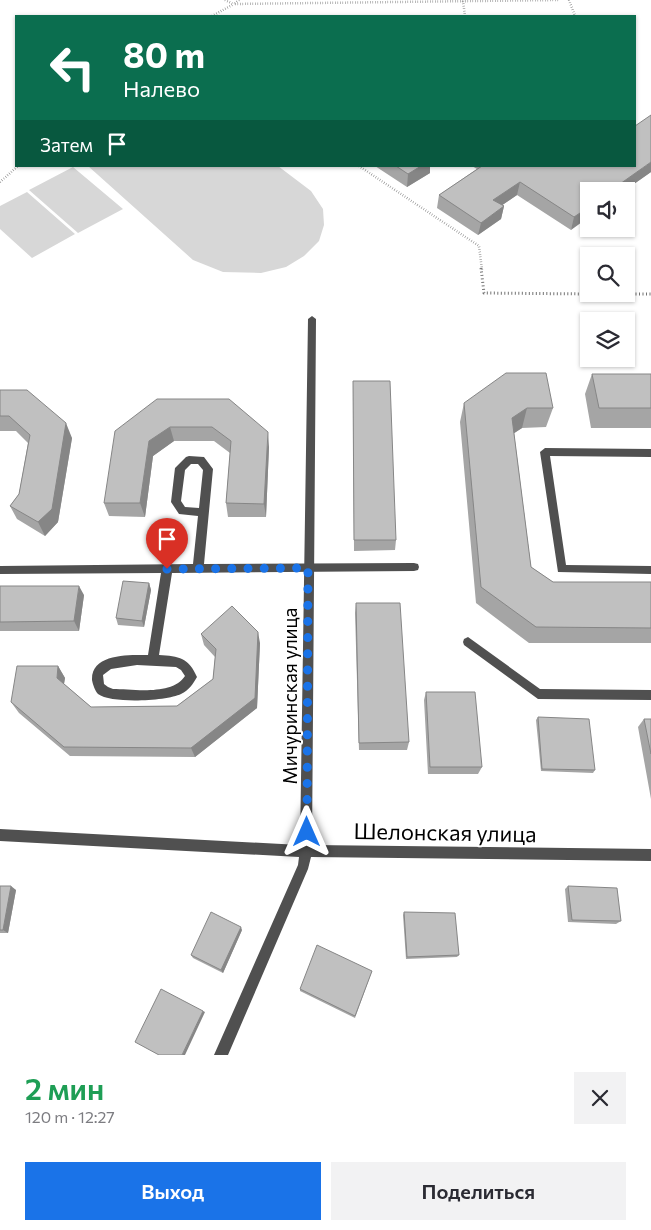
<!DOCTYPE html>
<html lang="ru">
<meta charset="utf-8">
<style>
body{margin:0;font-family:Commissioner,sans-serif;background:#f2f2f3;color:#2b2b33;height:100vh;display:flex;flex-direction:column;font-size:19px;white-space:nowrap}
*{box-sizing:border-box;margin:0}
p{font-size:16px;color:#7c7c81}
.icon{flex:none;width:28px;height:28px;fill:none;stroke:currentColor;stroke-width:2;stroke-linecap:round;stroke-linejoin:round}
.map{position:relative;height:1055px;overflow:hidden}
.side{display:flex;flex-direction:column;background:#fff;flex:1}
.side>*{flex:none}
.hud{position:absolute;left:15px;top:15px;width:621px;height:152px;border-radius:0px;box-shadow:0 1px 4px #0004;background:#0b6e4f;color:#fff;overflow:hidden}
.controls{position:absolute;left:580px;top:182px;display:grid;gap:10px}
.controls a{display:grid;place-items:center;width:55px;height:55px;border-radius:0px;background:#fff;box-shadow:0 1px 4px #0004;font-size:25px}
.pin{position:absolute;display:grid;place-items:center;width:42px;height:42px;color:#fff;margin:-51px -21px;border-radius:50% 50% 50% 0;rotate:-45deg;box-shadow:0 0 5px #0007}
.pin .icon{rotate:45deg}
.me{position:absolute;width:55px;margin:-28px;rotate:0deg;stroke-linejoin:round;filter:drop-shadow(0 0 4px #0008)}
.turn{display:flex;align-items:center;gap:18px;height:105px;padding:0 25px;font-size:22px}
.turn .icon{width:65px;height:65px;stroke-width:2.5}
.turn b{display:block;font-size:35px;line-height:42px}
.then{display:flex;align-items:center;height:48px;padding:0 25px;background:#0003;gap:10px;font-size:19px}
.round{display:grid;place-items:center;flex:none;width:52px;height:52px;border-radius:0px;background:#f2f2f3}
.overview{display:flex;align-items:center;justify-content:space-between;height:85px;padding:0 25px}
h1{font-size:30px;font-weight:600;line-height:38px;color:#1e9e55}
.button{display:flex;gap:10px;margin-top:auto;padding:10px 25px}
.button a{flex:1;height:58px;border-radius:0px;background:#1a73e8;color:#fff;font-size:20px;font-weight:600;line-height:58px;text-align:center}
.button a+a{background:#f2f2f3;color:#2b2b33}
.map>svg:first-child{display:block}
.green{fill:#d7d7d7}
.lines{fill:none;stroke-linecap:round;stroke-linejoin:round}
.path-far1{stroke:#727272;stroke-width:2.5;stroke-dasharray:0.5 2;stroke-linecap:butt}
.path{stroke:#727272;stroke-width:3;stroke-dasharray:1 2.5;stroke-linecap:butt}
.lane{fill:#505050;fill-rule:evenodd}
.street{fill:#505050;fill-rule:evenodd}
.wall{fill:#a5a5a5}
.shaded-wall{fill:#868686}
.building{fill:#c0c0c0;stroke:#868686}
.route{stroke:#1a73e8;stroke-width:9;stroke-dasharray:0 16.2}
.labels{text-anchor:middle;dominant-baseline:central;stroke-width:4;stroke-linejoin:round;paint-order:stroke}
.street-label{font-size:19px;fill:#000;stroke:#fff}
.near-street-label{font-size:22px;fill:#000;stroke:#fff}
</style>
<div class="map">
<svg width="651" height="1055" viewBox="0 0 651 1055">
<rect width="100%" height="100%" fill="#fff"/>
<path class="green" d="M88 166H278L311 191 323 209 324 225 319 241 304 256 286 267 261 273 223 272 193 260Z
M73 167 123 209 78 233 29 190Z
M27 192 75 234 32 258 0 229V206Z"/>
<g class="lines">
<path class="path-far1" d="M225 0 233 4
M239 0 234 4 559 0
M569 0 575 16
M463 1 465 16
M212 16 234 4
M359 166 479 246 482 270
M0 182 18 166"/>
<path class="path" d="M481 268 484 293 589 294
M618 294H651"/>
<path class="lane" d="M545 448 651 449V457L550 456 566 565 651 566V574L558 572 540 452Z
M189 456 204 457 213 469 204 564 414 563 418 564 419 567 418 570 414 571 172 573 159 655C179 656 189 658 197 677 193 684 189 690 181 694 167 701 111 704 98 694 95 691 93 685 92 680 91 653 130 655 148 655L161 573 0 574V566L193 564 198 516 179 514 171 502 175 468 186 457ZM191 464H198L203 470 199 508 185 507 181 501 185 470ZM137 665 176 667 181 670 185 676C172 696 133 689 113 689L108 687 104 684 103 675 111 669Z
M468 637 540 689 651 690V700L538 699 464 645 463 642 464 639Z"/>
<path class="street" d="M312 316 316 319 312 845 651 849V861L311 857 308 869 228 1055H214L298 865 299 857 0 841V829L300 845 308 319Z"/>
</g>
<path class="wall" d="M375 166H430V173L407 187Z
M472 166H635L651 172 624 191H589L571 230 517 195 502 205 504 206 501 219 478 235 437 208 439 195 477 169Z
M592 374H651V428H591L585 394Z
M353 381 396 540 395 550 354 551Z
M0 390 72 438 58 522 45 536 17 519 10 506 19 494 28 443 16 431H0Z
M157 399 269 447 266 517H228L226 503 230 453 214 441H174L153 456 145 517 109 516 104 503Z
M464 403 553 408 546 427 522 428 514 433 531 567 553 582H651V643H529L476 603 460 422Z
M149 583 151 590 144 627 118 625 116 618Z
M0 586 84 595 79 631H0Z
M356 603 409 742 407 750H359L355 613Z
M201 634 260 643 257 708 195 757 70 756 19 713 11 702 58 666 65 678 64 684 91 707 177 706 213 679 215 657 204 645Z
M426 692 482 767 478 774H428L424 700Z
M538 717 595 770 593 773 541 771 536 720Z
M644 719H651V799L638 727Z
M0 886 16 890 8 933H0Z
M568 886 621 921 616 924 568 922 565 889Z
M404 912 459 955 457 957 406 959 403 915Z
M242 930 223 973 193 958 191 955Z
M372 971 355 1018 300 991V989Z"/>
<path class="shaded-wall" d="M651 162V172L624 191H610Z
M421 166H430V173L407 187 408 174Z
M520 182 517 195 491 213 493 200Z
M504 206 501 219 478 235 481 223Z
M589 207V217L571 230 574 217Z
M527 408 522 428 507 438 512 418Z
M66 423 72 438 58 522 45 536 38 522Z
M170 427 174 441 153 456 145 517 140 503 149 441Z
M268 432 269 447 266 517 264 504Z
M149 583 151 590 144 627 142 621Z
M79 586 84 595 79 631 74 621Z
M258 632 260 643 257 708 195 757 191 748Z
M58 666 65 678 63 689 57 678Z
M11 886 16 890 8 933 3 930Z
M241 927 242 930 223 973 221 970Z
M203 1011 205 1012 185 1055H182Z"/>
<path class="building" d="M651 115V162L610 191H589V207L574 217 520 182 493 200 504 206 481 223 439 195 482 166H635V126Z
M396 166H421L408 174Z
M506 373H546L553 408H527L512 418 531 567 553 582H651V628L536 627 481 587 464 403Z
M592 374H651V408H599Z
M353 381H390L396 540H354Z
M0 390H27L66 423 52 509 38 522 10 506 19 494 30 435 9 416H0Z
M157 399H229L268 432 264 504 226 503 231 441 212 427H170L149 441 140 503H104L115 431Z
M123 581 149 583 142 621 116 618Z
M0 586H79L74 621 0 622Z
M356 603H400L409 742 359 743Z
M232 606 258 632 255 698 191 748 64 747 11 702 17 666H58L57 678 91 707 177 706 213 679 216 649 201 634Z
M426 692H475L482 767H430Z
M538 717 589 719 595 770 542 769Z
M644 719H651V754Z
M0 886H11L3 930H0Z
M568 886 617 888 621 921 572 920Z
M211 912 241 927 221 970 191 955Z
M404 912 455 913 459 955 407 957Z
M317 945 372 971 355 1016 300 989Z
M161 989 203 1011 182 1055H159L135 1042Z"/>
<g class="lines">
<path class="route" d="M167 569 308 568 307 832"/>
</g>
<g class="labels">
<g class="street-label">
<text transform="translate(289 696) rotate(-90)">Мичуринская улица</text>
</g>
<g class="near-street-label">
<text transform="translate(445 832) rotate(1)">Шелонская улица</text>
</g>
</g>
</svg>
<div class="controls">
<a><svg class="icon" aria-label="sound" viewBox="0 0 24 24"><path d="M4 9h4l5-4v14l-5-4H4zM17 9q2 3 0 6"/></svg></a>
<a><svg class="icon" aria-label="search" viewBox="0 0 24 24"><circle cx="10" cy="10" r="6"/><path d="M15 15l6 6"/></svg></a>
<a><svg class="icon" aria-label="layers" viewBox="0 0 24 24"><path d="M12 4l9 5-9 5-9-5zM3 14l9 5 9-5"/></svg></a>
</div>
<div class="pin" style="left:167px;top:569px;background:#d93025"><svg class="icon" aria-label="arrive" viewBox="0 0 24 24"><path d="M6 21V4h12l-3 4 3 4H6"/></svg></div>
<svg class="me" style="left:307px;top:832px" viewBox="-20 -20 40 40"><path d="M0-17L14 15 0 8-14 15z" fill="#1a73e8" stroke="#fff" stroke-width="4"/></svg>
<div class="hud">
<div class="turn"><svg class="icon" aria-label="left" viewBox="0 0 24 24"><path d="M17 20v-9H6M10 6l-5 5 5 5"/></svg><div><b>80 m</b>Налево</div></div>
<div class="then">Затем<svg class="icon" aria-label="arrive" viewBox="0 0 24 24"><path d="M6 21V4h12l-3 4 3 4H6"/></svg></div>
</div>
</div>
<section class="side">
<div class="overview"><div><h1>2 мин</h1><p>120 m · 12:27</p></div><a class="round"><svg class="icon" aria-label="close" viewBox="0 0 24 24"><path d="M6 6l12 12M18 6L6 18"/></svg></a></div>
<div class="button"><a>Выход</a><a>Поделиться</a></div>
</section>
